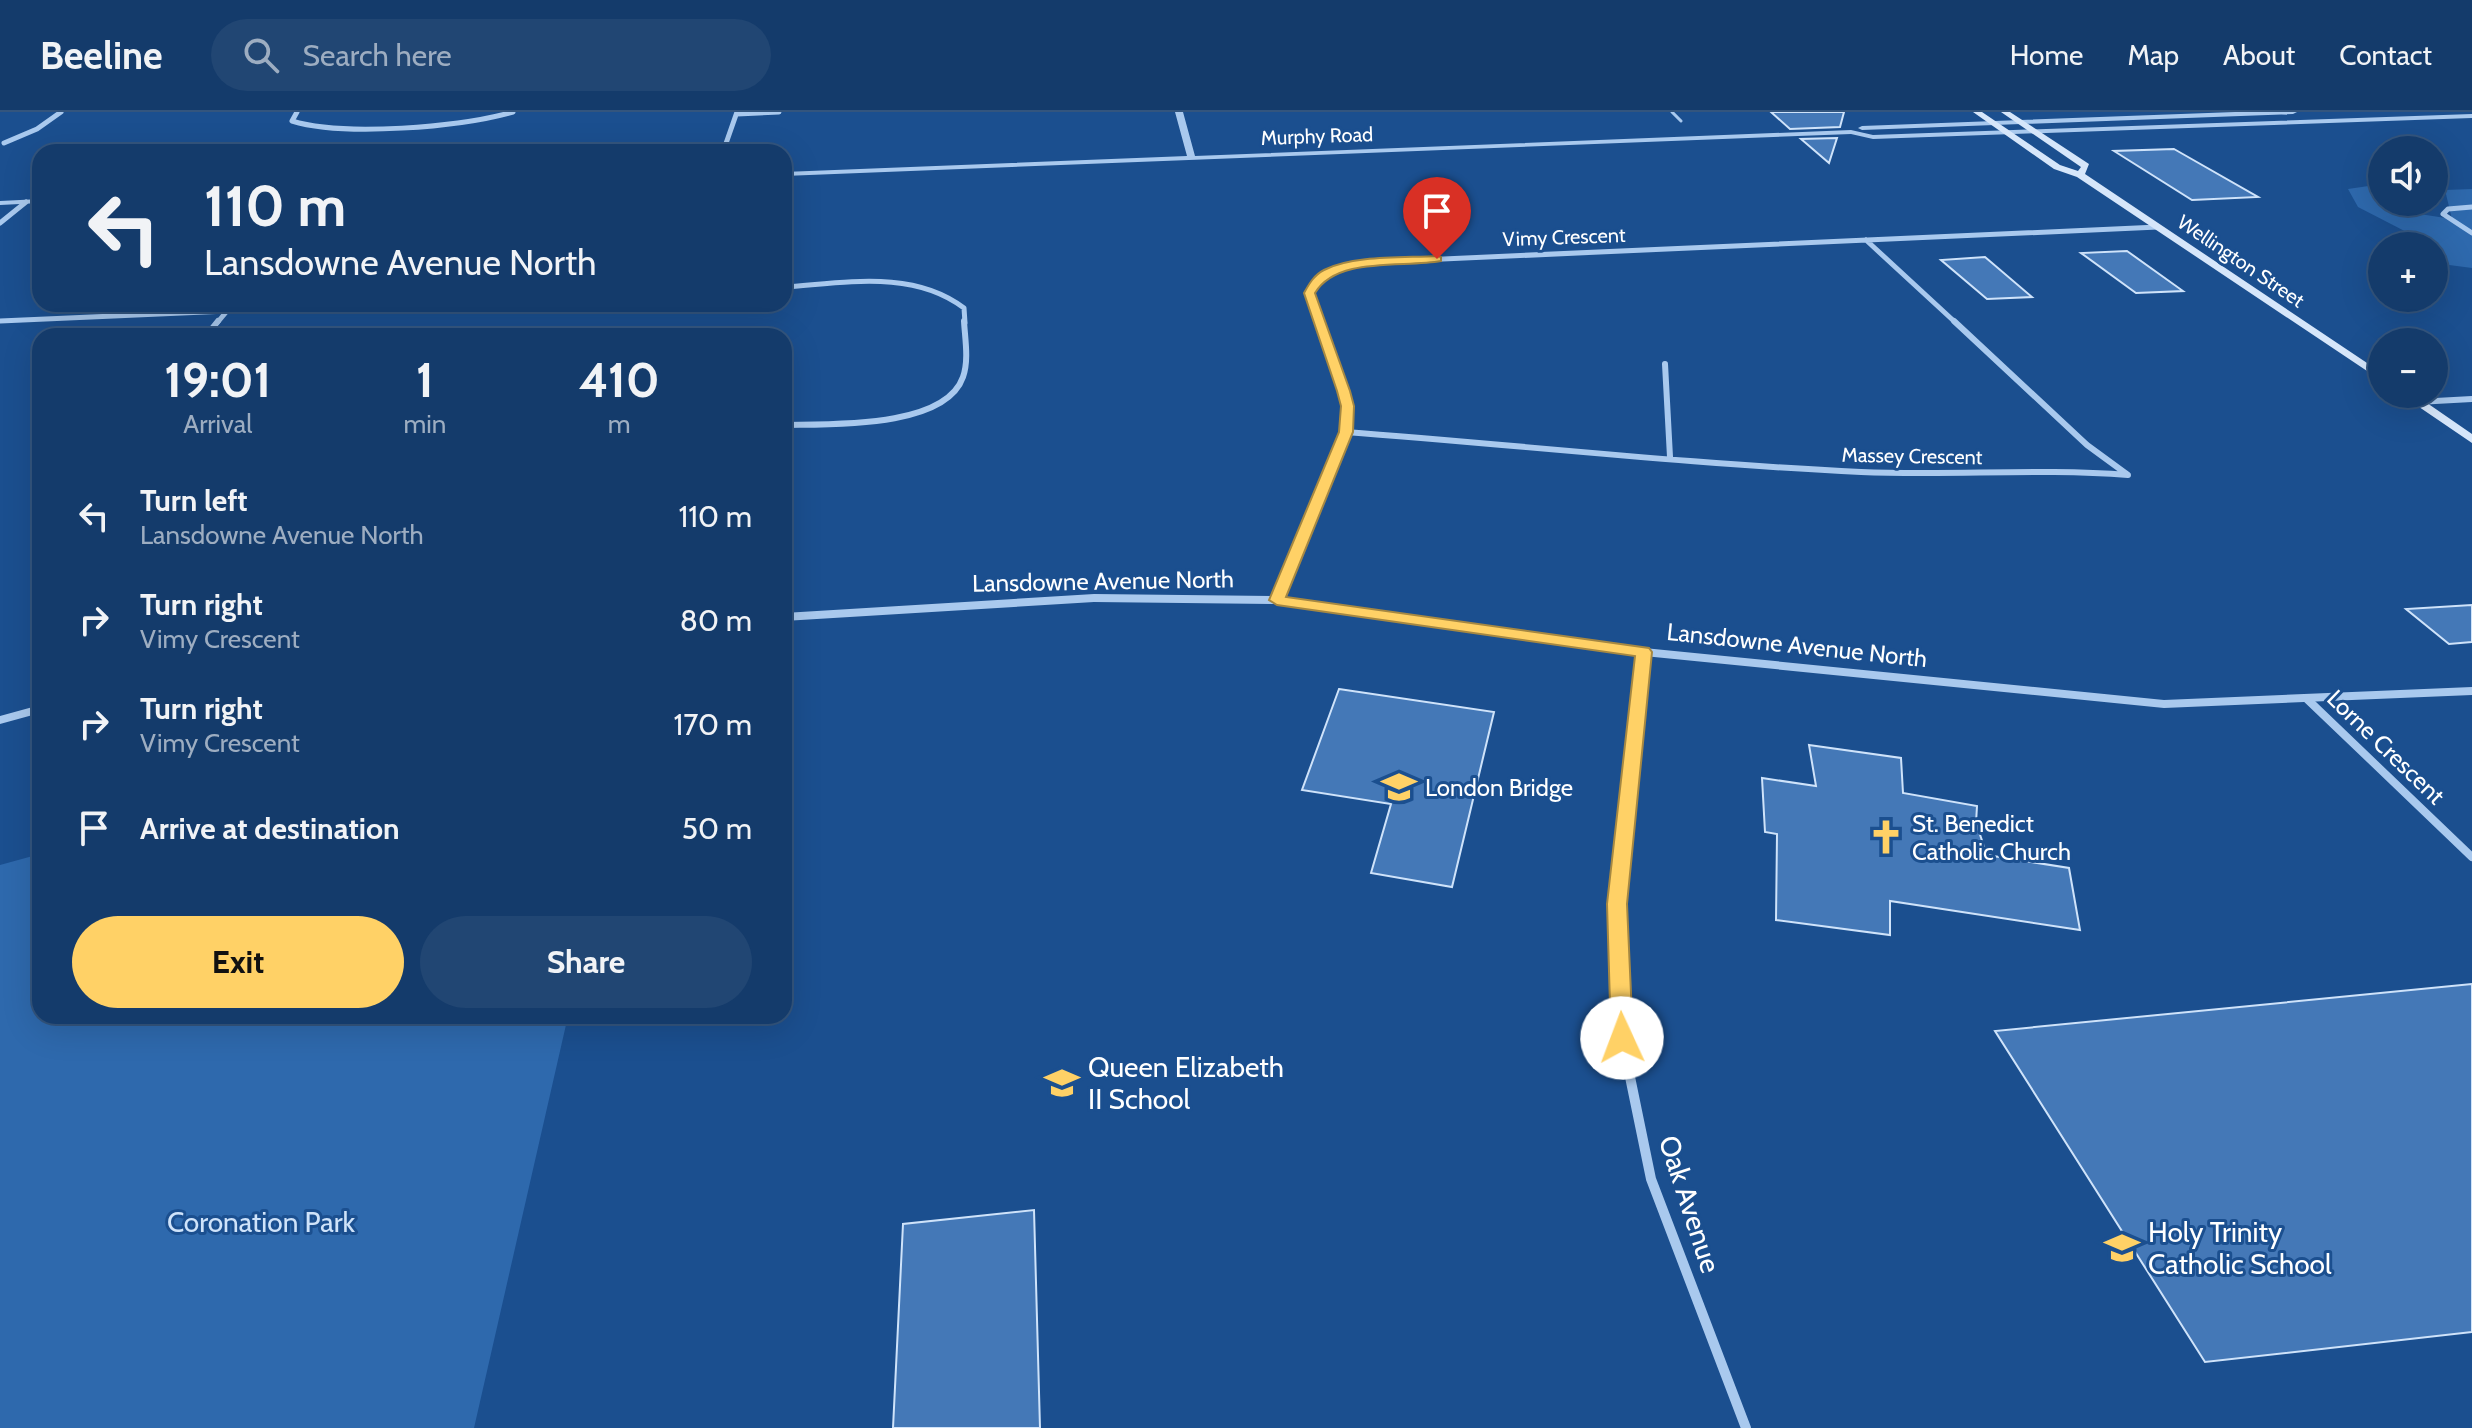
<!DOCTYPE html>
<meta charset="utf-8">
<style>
body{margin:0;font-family:Cabin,sans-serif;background:#214673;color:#f1f3f6;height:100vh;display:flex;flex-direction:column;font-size:30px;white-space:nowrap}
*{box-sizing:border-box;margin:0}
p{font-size:26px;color:#9dadc1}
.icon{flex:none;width:44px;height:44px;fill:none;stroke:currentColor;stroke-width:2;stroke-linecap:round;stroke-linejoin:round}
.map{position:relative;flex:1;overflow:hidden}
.panel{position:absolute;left:32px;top:216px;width:760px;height:696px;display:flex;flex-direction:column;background:#143b6b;border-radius:24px;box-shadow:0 8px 32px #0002,0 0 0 2px #33557e}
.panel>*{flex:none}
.top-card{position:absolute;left:32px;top:32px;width:760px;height:168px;border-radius:24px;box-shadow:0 8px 32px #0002,0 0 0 2px #33557e;background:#143b6b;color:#f1f3f6;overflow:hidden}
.controls{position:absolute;left:2368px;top:24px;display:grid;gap:16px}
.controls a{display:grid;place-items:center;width:80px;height:80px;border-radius:50%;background:#143b6b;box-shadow:0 8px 32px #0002,0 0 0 2px #33557e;font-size:40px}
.pin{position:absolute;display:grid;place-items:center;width:68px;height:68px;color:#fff;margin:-82px -34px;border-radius:50% 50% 50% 0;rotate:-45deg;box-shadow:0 0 8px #0007}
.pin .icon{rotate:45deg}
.me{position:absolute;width:88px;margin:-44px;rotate:358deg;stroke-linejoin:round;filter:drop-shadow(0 0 6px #0008)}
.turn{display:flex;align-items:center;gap:28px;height:168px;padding:0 40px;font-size:36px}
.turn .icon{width:104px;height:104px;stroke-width:2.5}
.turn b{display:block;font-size:56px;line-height:68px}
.eta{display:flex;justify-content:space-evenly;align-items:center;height:136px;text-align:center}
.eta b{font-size:48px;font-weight:700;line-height:56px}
.primary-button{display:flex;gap:16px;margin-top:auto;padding:16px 40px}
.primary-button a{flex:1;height:92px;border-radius:48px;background:#ffd166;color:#111;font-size:32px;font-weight:700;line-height:92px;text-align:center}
.primary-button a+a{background:#214673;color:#f1f3f6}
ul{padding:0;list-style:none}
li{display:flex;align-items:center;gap:24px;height:104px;padding:0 40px}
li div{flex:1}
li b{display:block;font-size:30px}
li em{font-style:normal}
header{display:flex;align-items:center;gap:48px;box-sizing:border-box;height:112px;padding:0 40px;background:#143b6b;border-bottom:2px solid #33557e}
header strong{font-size:38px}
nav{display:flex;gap:44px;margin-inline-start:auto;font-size:28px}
.search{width:560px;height:72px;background:#214673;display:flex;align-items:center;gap:20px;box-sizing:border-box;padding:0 28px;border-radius:44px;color:#9dadc1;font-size:30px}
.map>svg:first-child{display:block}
.green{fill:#2e69ad}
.building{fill:#4478b7;stroke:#cfe3fa;stroke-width:2}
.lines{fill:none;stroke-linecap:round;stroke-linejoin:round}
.service{stroke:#a9c9ee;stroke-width:3}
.minor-far3{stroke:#a9c9ee;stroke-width:5}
.minor-far2{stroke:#a9c9ee;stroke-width:6}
.minor-far1{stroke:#a9c9ee;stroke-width:8}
.minor{stroke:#a9c9ee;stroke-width:10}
.tertiary{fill:#a9c9ee;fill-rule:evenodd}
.secondary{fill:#d6e6fa;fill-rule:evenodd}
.route{fill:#ffd166;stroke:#a68842;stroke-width:2}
.labels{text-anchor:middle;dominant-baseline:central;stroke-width:6;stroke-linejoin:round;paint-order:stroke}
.far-street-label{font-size:20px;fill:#fff;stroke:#1b4f8f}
.street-label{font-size:24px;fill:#fff;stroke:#1b4f8f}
.poi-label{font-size:24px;fill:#fff;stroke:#1b4f8f;text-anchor:start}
.near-poi-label{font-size:28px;fill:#fff;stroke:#1b4f8f;text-anchor:start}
.near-street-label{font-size:28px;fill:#fff;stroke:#1b4f8f}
.near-park-label{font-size:28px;fill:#cfe3fa;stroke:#1b4f8f}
</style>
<header>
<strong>Beeline</strong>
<div class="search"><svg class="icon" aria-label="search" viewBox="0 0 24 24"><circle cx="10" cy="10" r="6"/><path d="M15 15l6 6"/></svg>Search here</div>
<nav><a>Home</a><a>Map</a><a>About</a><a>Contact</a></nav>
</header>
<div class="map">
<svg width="2472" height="1316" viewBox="0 0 2472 1316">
<rect width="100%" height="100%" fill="#1b4f8f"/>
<path class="green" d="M2382 72V90H2417L2410 93 2413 101 2452 107 2445 78 2472 77V156L2434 151V134H2424L2422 128 2358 95 2348 77Z
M40 742V904H568L474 1316H0V753Z"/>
<path class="building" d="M1771 0H1844L1840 15 1790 17Z
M1837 26 1829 51 1801 27Z
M2174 37 2258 85 2192 88 2114 39Z
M2127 139 2183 179 2136 181 2081 141Z
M1985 145 2032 185 1987 187 1941 148Z
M2472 493V530L2449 532 2406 497Z
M1339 577 1494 600 1452 775 1371 761 1391 692 1302 678Z
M1809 633 1901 646 1903 681 1977 694 1976 711 1987 743 2069 756 2080 818 1890 789V823L1776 808 1777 722 1765 720 1762 666 1816 674Z
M2472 872V1220L2205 1250 1995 919Z
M1034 1098 1040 1316H893L903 1112Z"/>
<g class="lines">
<path class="service" d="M1672 0 1681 9"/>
<path class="minor-far3" d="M297 0 292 9C344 25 460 15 513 0
M737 2 779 0
M4 31 37 17 61 0
M723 40 737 0
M2472 95 2448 97 2443 102 2472 121
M0 111 26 90
M1866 128 1956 211
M784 175C844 171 913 157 964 196L965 211
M0 209 391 192
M217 211 227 199
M1320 211 1309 181C1326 157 1349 154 1376 150L2158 115"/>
<path class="minor-far2" d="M206 224 218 209
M1665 252 1670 345
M2417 290 2472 287
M784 313C828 312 945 317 963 265 969 248 965 227 964 209
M1346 320C1517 333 1690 352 1861 360 1950 364 2039 356 2128 363L2087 333 1954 209
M1278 486 1346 320 1344 279 1319 209"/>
<path class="minor-far1" d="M1277 488 1279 484
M2307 587 2472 745
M1619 846 1617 792 1644 540"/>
<path class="minor" d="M1619 844 1622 926 1651 1067 1746 1316"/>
<path class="tertiary" d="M1175 0H1183L1195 44 1851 18 1873 23 2472 2V6L1873 27 1851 22 784 64V60L1187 44Z
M2235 0H2297L2293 2 1862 18 1858 16 1862 14Z
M40 87V91L0 93V89Z
M1094 482 1277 484 1644 536 2164 588 2472 575V583L2164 596 1644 544 1277 492 1094 490 784 509V501Z
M40 593V601L0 612V604Z"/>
<path class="secondary" d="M1973 0H1982L2060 53 2078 59 2081 55 2001 0H2010L2089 52 2085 62 2382 261V269L2077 65 2054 57Z
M2400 282H2414L2472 322V331Z"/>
</g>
<path class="route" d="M1437 144 1441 145V149C1403 156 1337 144 1315 181L1350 279 1354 294 1353 320 1286 485 1649 536 1652 540 1627 792 1633 926 1630 932H1614L1611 926 1607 792 1635 544 1277 493 1269 488 1339 320 1341 294 1337 279 1304 181C1309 172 1314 163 1324 158 1353 143 1405 146 1437 144Z"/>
<defs>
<g id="school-bare" transform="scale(2.76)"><path d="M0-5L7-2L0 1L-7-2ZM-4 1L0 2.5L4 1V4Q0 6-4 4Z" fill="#ffd166" stroke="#1b4f8f" stroke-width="2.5" paint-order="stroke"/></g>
<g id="church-bare" transform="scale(2.76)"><path d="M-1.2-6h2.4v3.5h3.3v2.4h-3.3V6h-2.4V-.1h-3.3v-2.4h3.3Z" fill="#ffd166" stroke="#1b4f8f" stroke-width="2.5" paint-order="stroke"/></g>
</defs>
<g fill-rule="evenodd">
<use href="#school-bare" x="1399" y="675"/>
<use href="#church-bare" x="1886" y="725"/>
<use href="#school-bare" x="1062" y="971"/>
<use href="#school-bare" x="2122" y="1136"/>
</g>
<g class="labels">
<g class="far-street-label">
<text transform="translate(1317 24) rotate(-2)">Murphy Road</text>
<text transform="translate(1564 125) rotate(-2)">Vimy Crescent</text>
<text transform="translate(2241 149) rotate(34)">Wellington Street</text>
<text transform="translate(1912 344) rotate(1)">Massey Crescent</text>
</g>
<g class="street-label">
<text transform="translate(1103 469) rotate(-1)">Lansdowne Avenue North</text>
<text transform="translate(1797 533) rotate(6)">Lansdowne Avenue North</text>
<text transform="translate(2386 635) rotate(44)">Lorne Crescent</text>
</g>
<g class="poi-label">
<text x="1425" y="675">London Bridge</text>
<text x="1912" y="711">St. Benedict<tspan x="1912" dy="28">Catholic Church</tspan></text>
</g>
<g class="near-poi-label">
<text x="1088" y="955">Queen Elizabeth<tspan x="1088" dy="32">II School</tspan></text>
<text x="2148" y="1120">Holy Trinity<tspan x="2148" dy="32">Catholic School</tspan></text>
</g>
<g class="near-street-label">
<text transform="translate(1690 1092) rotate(72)">Oak Avenue</text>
</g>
<g class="near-park-label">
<text x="261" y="1110">Coronation Park</text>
</g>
</g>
</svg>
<div class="controls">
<a><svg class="icon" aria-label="sound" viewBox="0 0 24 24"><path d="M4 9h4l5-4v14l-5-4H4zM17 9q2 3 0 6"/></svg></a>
<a>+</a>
<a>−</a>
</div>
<div class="pin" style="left:1437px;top:147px;background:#d93025"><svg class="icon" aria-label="arrive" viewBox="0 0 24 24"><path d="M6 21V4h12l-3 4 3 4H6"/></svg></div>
<svg class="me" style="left:1622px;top:926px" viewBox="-20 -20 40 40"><circle r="19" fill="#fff"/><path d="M0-13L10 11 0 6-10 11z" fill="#ffd166"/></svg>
<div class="top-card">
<div class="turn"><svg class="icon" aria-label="left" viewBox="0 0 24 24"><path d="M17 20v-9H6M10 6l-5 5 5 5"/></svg><div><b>110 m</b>Lansdowne Avenue North</div></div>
</div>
<section class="panel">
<div class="eta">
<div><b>19:01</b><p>Arrival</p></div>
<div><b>1</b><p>min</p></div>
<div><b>410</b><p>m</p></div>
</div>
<ul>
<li><svg class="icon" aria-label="left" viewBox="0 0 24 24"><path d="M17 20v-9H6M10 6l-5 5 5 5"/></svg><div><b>Turn left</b><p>Lansdowne Avenue North</p></div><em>110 m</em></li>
<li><svg class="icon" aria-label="right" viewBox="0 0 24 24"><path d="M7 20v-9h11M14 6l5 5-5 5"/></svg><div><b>Turn right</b><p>Vimy Crescent</p></div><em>80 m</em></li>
<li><svg class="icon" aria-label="right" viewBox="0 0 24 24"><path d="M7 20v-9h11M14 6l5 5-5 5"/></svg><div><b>Turn right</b><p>Vimy Crescent</p></div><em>170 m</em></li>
<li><svg class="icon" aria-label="arrive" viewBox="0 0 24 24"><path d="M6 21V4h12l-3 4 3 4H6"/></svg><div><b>Arrive at destination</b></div><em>50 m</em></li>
</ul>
<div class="primary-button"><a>Exit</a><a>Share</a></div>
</section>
</div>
